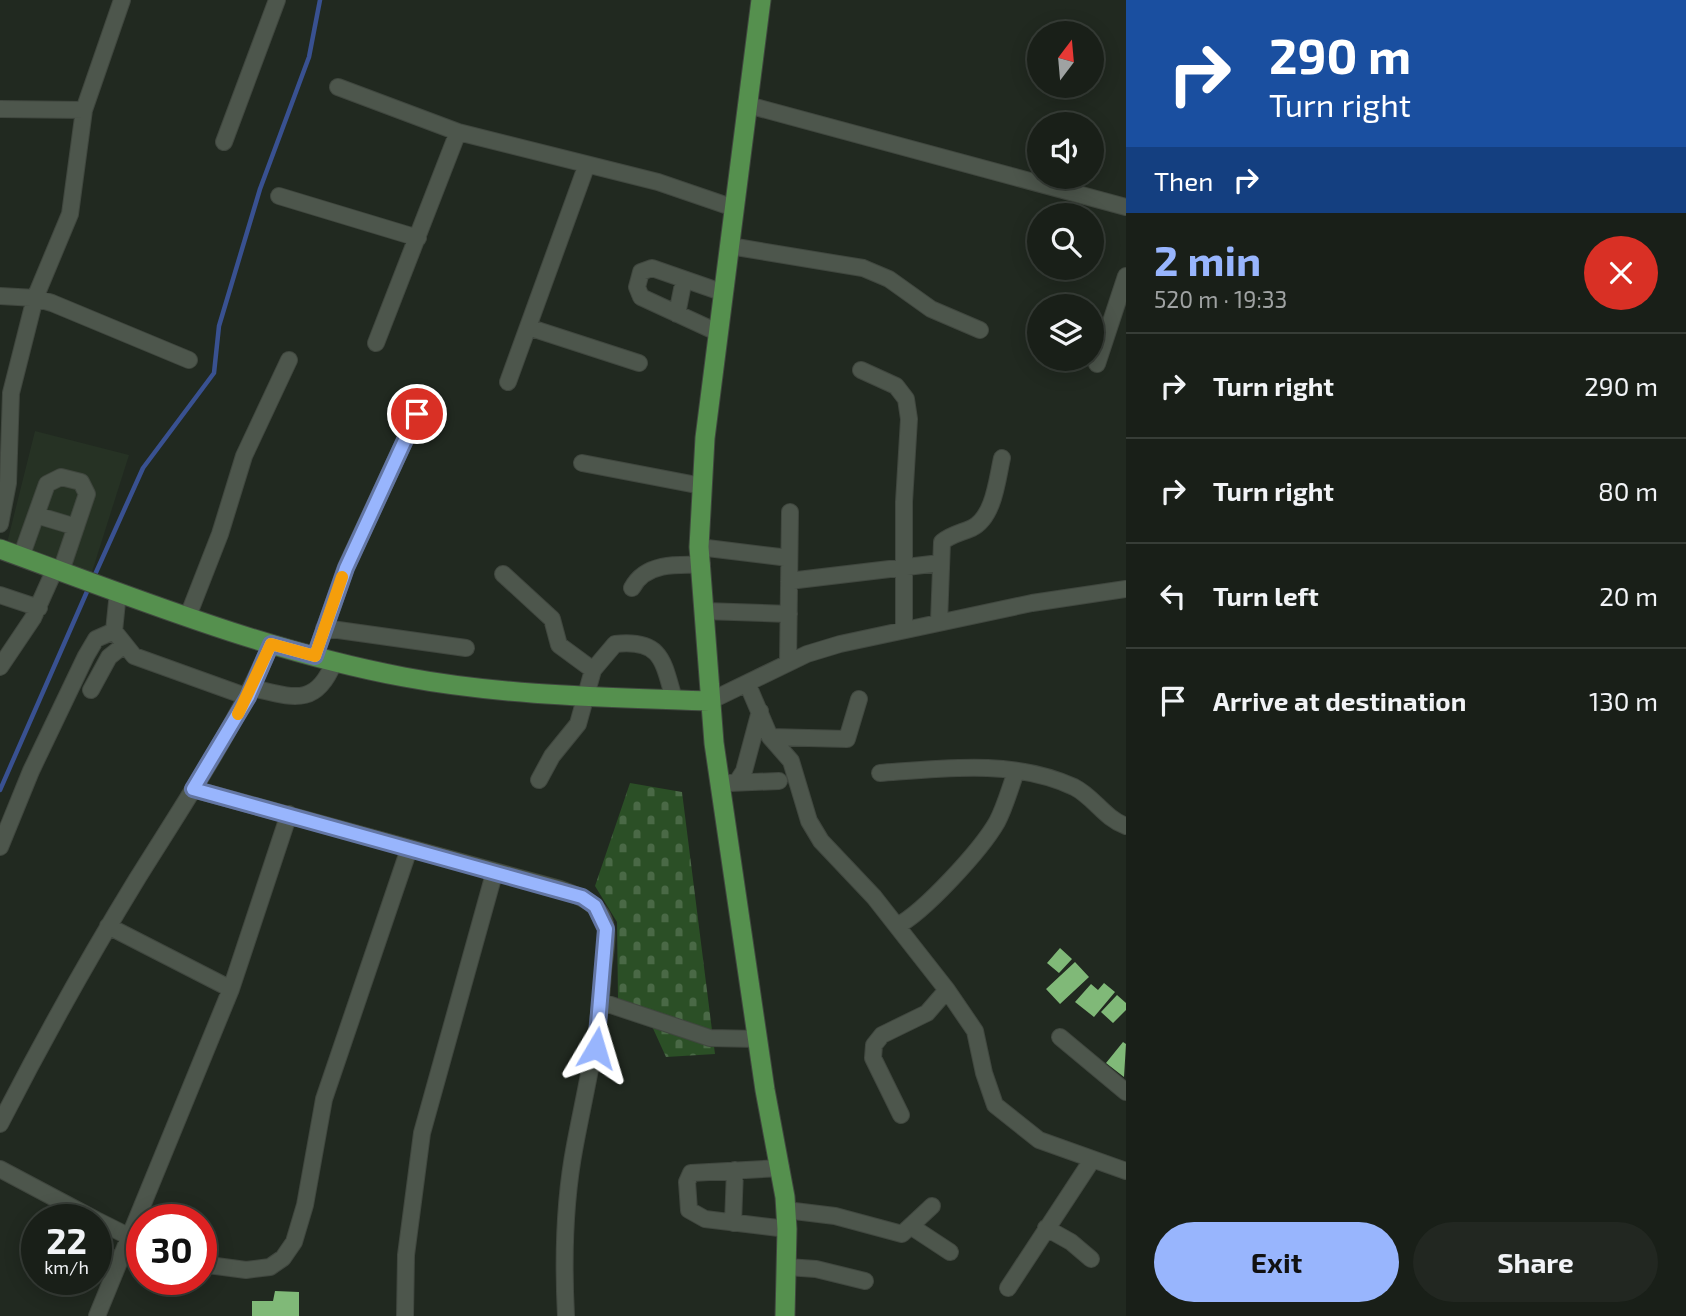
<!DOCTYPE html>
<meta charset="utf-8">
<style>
body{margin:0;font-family:"Exo 2",sans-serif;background:#222721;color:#f1f3f6;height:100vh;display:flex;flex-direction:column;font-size:26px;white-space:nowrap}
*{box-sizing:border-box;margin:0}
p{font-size:23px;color:#9fa2a2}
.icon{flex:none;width:38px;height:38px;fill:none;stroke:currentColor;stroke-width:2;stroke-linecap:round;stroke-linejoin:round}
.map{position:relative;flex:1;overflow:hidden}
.details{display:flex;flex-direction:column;background:#191f18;width:560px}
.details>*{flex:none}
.guide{background:#1a4fa0;color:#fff;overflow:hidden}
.needle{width:46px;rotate:16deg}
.tools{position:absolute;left:1027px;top:21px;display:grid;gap:14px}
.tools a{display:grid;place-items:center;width:77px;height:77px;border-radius:50%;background:#191f18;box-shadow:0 4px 18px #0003,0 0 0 2px #373d37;font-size:35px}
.speed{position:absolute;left:21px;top:1204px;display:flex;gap:14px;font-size:35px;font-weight:700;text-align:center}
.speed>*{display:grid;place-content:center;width:91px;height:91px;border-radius:50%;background:#191f18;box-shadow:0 4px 18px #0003,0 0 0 2px #373d37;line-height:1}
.speed small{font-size:18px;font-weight:400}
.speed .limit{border:10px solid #d22;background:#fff;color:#111}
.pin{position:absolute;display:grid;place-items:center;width:60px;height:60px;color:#fff;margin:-30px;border:4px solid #fff;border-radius:50%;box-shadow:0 2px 7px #0007}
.me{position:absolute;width:77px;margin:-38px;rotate:7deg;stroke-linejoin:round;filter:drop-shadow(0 0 5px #0008)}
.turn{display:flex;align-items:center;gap:24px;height:147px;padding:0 28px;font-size:32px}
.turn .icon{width:91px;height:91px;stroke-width:2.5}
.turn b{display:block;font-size:49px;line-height:60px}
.then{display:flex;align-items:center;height:66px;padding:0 28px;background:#0003;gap:14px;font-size:26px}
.round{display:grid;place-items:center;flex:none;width:74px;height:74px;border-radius:37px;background:#222721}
.overview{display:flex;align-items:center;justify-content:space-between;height:119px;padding:0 28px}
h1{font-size:42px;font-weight:700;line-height:52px;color:#98b5fd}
.cta{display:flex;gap:14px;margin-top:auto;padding:14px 28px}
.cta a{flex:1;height:80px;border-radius:42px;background:#98b5fd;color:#111;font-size:28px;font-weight:700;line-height:80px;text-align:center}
.cta a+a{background:#222721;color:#f1f3f6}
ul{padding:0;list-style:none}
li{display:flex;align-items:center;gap:21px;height:105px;padding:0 28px;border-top:2px solid #373d37}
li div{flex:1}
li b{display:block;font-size:26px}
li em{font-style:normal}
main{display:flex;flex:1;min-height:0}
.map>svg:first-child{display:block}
.built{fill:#263224}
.cemetery{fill:url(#cemetery-stones)}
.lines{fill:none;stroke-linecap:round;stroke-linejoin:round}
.stream{stroke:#395191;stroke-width:4.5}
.building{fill:#80b978}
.minor-casing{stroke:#40473f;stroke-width:18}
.major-casing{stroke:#40473f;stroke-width:21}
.minor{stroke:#4d564c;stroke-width:16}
.major{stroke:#55904e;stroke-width:19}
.route-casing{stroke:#6376a4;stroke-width:18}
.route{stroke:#98b5fd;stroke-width:12}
.slow{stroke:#f59e0b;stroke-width:12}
</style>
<main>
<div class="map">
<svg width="1126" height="1316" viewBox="0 0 1126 1316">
<defs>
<pattern id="cemetery-stones" width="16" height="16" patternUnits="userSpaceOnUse" patternTransform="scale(1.75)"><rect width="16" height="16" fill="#2b4f26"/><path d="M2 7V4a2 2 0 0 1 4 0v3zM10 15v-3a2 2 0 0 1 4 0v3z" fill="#4a6946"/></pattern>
</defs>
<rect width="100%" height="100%" fill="#212920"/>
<path class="built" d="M35 431 129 455 91 575 7 543Z"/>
<path class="cemetery" d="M630 783 682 792 715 1054 666 1057 646 1013 618 999 617 922 595 886Z"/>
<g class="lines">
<path class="stream" d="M93 579 143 468 214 373 219 326 260 189 309 57 320 0
M0 790 89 587"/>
</g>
<path class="building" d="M1060 948 1072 959 1059 973 1047 963Z
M1075 962 1089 977 1060 1004 1046 989Z
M1104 983 1115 992 1094 1017 1075 1002 1091 984 1098 990Z
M1117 995 1126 1003V1010L1113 1023 1101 1012Z
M1123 1042 1126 1044 1124 1077 1106 1063Z
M275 1291 299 1292V1316H252V1301H273Z"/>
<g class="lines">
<g class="minor-casing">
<path id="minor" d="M338 87 458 132 658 182 734 208
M748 105 1126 207
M0 109 84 110
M224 142 277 0
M279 196 418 238
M730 246 863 268 889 279 931 309 980 330
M0 296 35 298 52 303 189 360
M677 314 684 279
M528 327 639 363
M719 333 641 297 637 287 641 272 652 268 724 293
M376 343 458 132
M1097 364 1126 276
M861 370 896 386 906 399 909 419 904 502V629
M508 382 586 167
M582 463 702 486
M36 515 76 527
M0 524 8 483 11 393 35 298 70 214 84 110 122 0
M699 547 789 558
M21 557 47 484 61 477 81 482 87 494 61 571
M503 574 552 619 559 645 593 670
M789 581 940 563
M632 588C645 563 676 564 702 565
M118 592 114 631 134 656 248 697
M0 595 39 608
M704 611 789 614
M188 616 220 534 244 456 289 360
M939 622 942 542C952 534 961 533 972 528 994 517 997 480 1002 458
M324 628 466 648
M315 656 346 567 417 414
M788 662 790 512
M0 667 33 618 55 569
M747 683 770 737 791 761 809 821 821 841 874 897 947 990 975 1031 984 1073 995 1105 1039 1140 1126 1171
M252 688C292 697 316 708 334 662
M91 690 109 657 124 645
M710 701 807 654 840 644 1032 603 1126 589
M770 737 847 739 859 699
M880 773C945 768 1013 759 1074 787 1094 797 1104 818 1126 826
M539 780 552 756 578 724 593 670 615 644C662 639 663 661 674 699
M737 782 744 771 760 711
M729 783 779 781
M193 789 560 889C580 896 602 904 606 928 608 942 604 958 603 971 600 1031 586 1087 575 1145 564 1202 563 1259 566 1316
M0 847 31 771 86 656 96 639 114 631
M108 926 231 989
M897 926C924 912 981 850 997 822 1005 807 1010 788 1016 772
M602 1002 710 1038 758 1039
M1060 1037 1126 1092
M901 1115 873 1058 874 1045 882 1035 927 1013 947 990
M0 1124C43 1040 88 959 137 879 185 802 236 727 271 644
M781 1168 691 1173 687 1182 689 1210 705 1219 787 1229
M0 1169 96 1220
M786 1210 835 1216 902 1234 932 1206
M96 1220 128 1236
M733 1223 735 1170
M912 1227 950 1252
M1046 1228 1071 1242 1091 1259
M122 1254 142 1258
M201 1264 246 1270 270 1267 283 1258 294 1242 305 1205 324 1099 409 849
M787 1267 816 1269 865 1281
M1008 1288 1092 1160
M97 1316 231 989 289 814
M405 1316 406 1255 422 1133 494 874"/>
</g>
<g class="major-casing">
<path id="major" d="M761 0 705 438 699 547 714 743 765 1090 785 1197 787 1229 785 1316
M0 549C132 597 265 651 404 677 505 696 607 697 710 701"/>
</g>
<use href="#minor" class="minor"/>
<use href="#major" class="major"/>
</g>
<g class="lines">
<g class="route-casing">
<path id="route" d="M417 414 346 568 315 656 271 644 248 697 193 789 582 897 595 906 606 929 596 1048"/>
</g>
<use href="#route" class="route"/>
<path class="slow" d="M238 714 271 644 315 656 342 577"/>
</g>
</svg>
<div class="tools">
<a><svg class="needle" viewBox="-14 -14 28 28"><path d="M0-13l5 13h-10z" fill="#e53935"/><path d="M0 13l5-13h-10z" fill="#9fa2a2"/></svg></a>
<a><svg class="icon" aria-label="sound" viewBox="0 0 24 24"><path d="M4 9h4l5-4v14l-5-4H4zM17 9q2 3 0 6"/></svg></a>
<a><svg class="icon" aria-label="search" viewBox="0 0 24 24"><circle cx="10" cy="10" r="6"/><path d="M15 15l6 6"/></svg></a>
<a><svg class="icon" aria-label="layers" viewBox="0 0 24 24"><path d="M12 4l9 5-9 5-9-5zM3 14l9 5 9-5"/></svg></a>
</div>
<div class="speed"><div>22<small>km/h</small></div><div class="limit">30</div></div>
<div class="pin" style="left:417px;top:414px;background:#d93025"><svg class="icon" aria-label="arrive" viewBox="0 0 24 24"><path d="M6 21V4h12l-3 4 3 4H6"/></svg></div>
<svg class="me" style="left:596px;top:1048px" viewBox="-20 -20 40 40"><path d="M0-17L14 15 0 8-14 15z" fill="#98b5fd" stroke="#fff" stroke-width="4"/></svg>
</div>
<section class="details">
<div class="guide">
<div class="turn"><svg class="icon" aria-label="right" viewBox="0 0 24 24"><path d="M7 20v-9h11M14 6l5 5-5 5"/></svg><div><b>290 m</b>Turn right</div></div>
<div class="then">Then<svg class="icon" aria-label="right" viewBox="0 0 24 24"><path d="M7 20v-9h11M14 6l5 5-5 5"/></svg></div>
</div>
<div class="overview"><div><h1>2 min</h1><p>520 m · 19:33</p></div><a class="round" style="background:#d93025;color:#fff"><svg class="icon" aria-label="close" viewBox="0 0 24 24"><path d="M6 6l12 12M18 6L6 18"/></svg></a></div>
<ul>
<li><svg class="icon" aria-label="right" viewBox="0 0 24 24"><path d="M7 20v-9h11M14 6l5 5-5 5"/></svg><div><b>Turn right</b></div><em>290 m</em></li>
<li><svg class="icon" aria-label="right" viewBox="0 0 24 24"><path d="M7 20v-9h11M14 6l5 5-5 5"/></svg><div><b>Turn right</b></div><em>80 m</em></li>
<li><svg class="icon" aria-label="left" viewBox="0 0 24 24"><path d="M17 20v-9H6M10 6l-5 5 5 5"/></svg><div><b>Turn left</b></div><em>20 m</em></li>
<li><svg class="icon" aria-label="arrive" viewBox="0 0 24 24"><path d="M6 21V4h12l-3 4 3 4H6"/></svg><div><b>Arrive at destination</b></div><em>130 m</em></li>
</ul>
<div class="cta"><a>Exit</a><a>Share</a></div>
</section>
</main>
